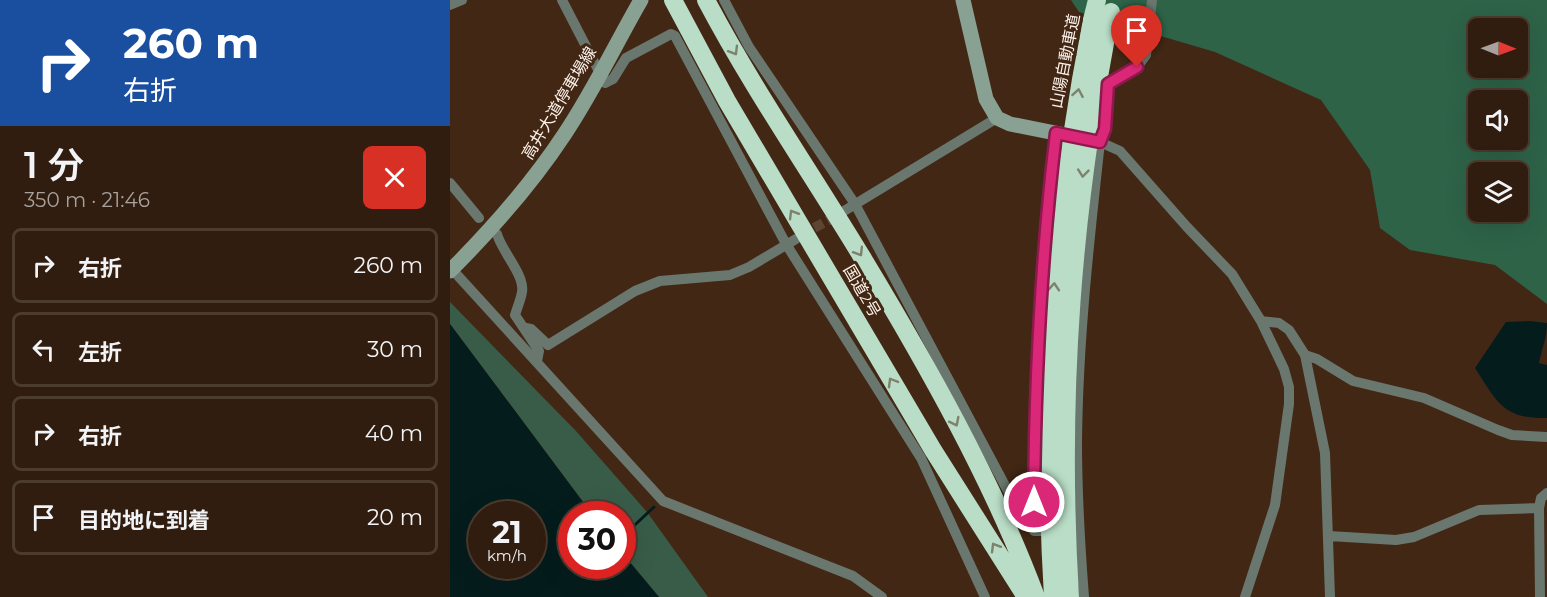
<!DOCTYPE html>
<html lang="ja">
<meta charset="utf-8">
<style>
body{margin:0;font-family:Montserrat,"Noto Sans JP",sans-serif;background:#392618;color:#f1f3f6;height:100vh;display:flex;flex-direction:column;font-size:22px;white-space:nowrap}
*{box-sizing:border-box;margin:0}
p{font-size:20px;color:#a8a29e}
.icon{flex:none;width:33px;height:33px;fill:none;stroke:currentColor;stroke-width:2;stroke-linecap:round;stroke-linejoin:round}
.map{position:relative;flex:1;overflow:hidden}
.details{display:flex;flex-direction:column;background:#311d0f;width:450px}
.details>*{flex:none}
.guide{background:#1a4fa0;color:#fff;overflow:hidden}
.needle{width:39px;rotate:91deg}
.controls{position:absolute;left:1018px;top:18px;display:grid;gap:12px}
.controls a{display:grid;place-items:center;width:60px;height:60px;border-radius:9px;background:#311d0f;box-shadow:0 6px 24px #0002,0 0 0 2px #4c3b2f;font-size:30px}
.speed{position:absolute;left:18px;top:501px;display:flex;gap:12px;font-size:30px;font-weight:700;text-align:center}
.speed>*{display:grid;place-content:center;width:78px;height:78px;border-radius:50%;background:#311d0f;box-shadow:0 6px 24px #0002,0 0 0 2px #4c3b2f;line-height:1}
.speed small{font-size:15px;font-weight:400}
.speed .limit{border:9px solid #d22;background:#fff;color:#111}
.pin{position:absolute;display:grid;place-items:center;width:51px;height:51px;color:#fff;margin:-62px -26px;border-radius:50% 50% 50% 0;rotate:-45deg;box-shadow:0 0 6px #0007}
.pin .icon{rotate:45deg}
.me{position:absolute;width:66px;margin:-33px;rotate:0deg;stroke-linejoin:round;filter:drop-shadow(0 0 4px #0008)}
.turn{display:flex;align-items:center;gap:21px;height:126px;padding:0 24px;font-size:27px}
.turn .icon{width:78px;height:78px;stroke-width:2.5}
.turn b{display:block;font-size:42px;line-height:51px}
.round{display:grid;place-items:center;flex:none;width:63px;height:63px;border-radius:9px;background:#392618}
.summary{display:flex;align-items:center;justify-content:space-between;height:102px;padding:0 24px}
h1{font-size:36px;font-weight:600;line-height:45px}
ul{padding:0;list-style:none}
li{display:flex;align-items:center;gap:18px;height:75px;margin:0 12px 9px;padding:0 12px;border:3px solid #4c3b2f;border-radius:9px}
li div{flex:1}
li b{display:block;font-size:22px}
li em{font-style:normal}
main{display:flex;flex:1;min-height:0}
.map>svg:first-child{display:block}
.green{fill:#395c49}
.forest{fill:#2e6348;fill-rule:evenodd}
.water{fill:#051c1d;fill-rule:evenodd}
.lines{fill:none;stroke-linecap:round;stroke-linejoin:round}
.stream{stroke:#051c1d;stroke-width:3}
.street-tunnel{stroke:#5d4534;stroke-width:10;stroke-dasharray:10 5;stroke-linecap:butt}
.street{stroke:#69776e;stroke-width:10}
.secondary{stroke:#89a192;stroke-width:15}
.highway{stroke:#b9ddc6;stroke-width:18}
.highway-bridge{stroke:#b9ddc6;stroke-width:18}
.oneway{stroke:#7d826d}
.route-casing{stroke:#8e194d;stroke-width:15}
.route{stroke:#db2777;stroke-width:10}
.labels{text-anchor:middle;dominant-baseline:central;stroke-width:6;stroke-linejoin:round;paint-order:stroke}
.street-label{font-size:16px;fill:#fdf2eb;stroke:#412714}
</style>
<main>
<section class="details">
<div class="guide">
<div class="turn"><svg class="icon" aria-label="right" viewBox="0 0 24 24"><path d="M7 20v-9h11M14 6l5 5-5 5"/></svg><div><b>260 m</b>右折</div></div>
</div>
<div class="summary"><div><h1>1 分</h1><p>350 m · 21:46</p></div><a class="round" style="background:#d93025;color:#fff"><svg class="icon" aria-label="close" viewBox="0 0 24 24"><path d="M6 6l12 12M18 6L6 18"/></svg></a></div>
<ul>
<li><svg class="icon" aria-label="right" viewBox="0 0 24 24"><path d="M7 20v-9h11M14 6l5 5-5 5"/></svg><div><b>右折</b></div><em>260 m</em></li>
<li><svg class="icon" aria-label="left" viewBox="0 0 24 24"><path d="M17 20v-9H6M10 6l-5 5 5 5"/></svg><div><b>左折</b></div><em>30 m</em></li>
<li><svg class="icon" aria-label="right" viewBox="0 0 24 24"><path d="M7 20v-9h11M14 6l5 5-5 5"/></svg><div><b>右折</b></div><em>40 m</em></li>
<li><svg class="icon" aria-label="arrive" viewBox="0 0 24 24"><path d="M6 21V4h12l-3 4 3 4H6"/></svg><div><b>目的地に到着</b></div><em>20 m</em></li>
</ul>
</section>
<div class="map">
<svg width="1097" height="597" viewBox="0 0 1097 597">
<rect width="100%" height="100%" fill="#412714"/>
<path class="green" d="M0 302 126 431 197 512 258 597H209L173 554 172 514H142L0 324Z"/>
<path class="forest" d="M621 0H1097V304L1045 265 960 250 930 228 920 170 871 100 765 52 629 12ZM1029 28H1068V68H1029ZM1029 100H1068V140H1029ZM1029 172H1068V212H1029Z"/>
<path class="water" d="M1080 321 1097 323C1097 338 1092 348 1089 363L1097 365V418C1053 419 1047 402 1025 368L1056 322Z
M0 324 142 514H122V566H172L173 554 209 597H0ZM32 514H82V566H32Z"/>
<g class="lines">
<path class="stream" d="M172 537 204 507"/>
<path class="street-tunnel" d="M351 235 390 214"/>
<path class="street" d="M112 0 155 83 163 79 176 58 221 34 225 36 336 244 471 458 535 597
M274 0 299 47 405 204 567 508 584 524
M0 5 12 0
M650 142 670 151 737 227 782 274 811 321 834 369 839 387V404L825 505 795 597
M0 183 29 218
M394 211 547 118
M47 234C52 252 75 275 72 292 71 299 67 308 65 315L89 351 87 361
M0 267 213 501 403 576 432 597
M811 321 829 323 839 330 855 355 875 453 880 597
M76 328 81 329 98 345 185 291 210 281 280 275 299 267 346 239
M855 355 867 359 903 381 974 398 1048 430 1062 435 1097 437
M604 531H584V524C585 393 590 264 606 133
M879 536 946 540 964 537 1029 510 1089 508
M634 597C630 545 627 494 627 442 628 341 639 242 650 142 657 123 654 103 658 84L687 67 696 55 702 0
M1090 597 1089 508 1091 498 1097 493"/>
<path class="secondary" d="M513 0 536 99 547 118 560 124 650 142
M0 271C42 229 81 185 114 135 143 92 165 45 191 0"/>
<path class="highway" d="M223 0 277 101 483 450 576 597
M256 0C303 89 360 171 412 257 476 363 543 481 586 597
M642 20 647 0"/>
<path class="highway-bridge" d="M603 597C591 402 604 211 642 20
M620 597C608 396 622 209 661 12"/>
</g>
<defs><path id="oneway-chevron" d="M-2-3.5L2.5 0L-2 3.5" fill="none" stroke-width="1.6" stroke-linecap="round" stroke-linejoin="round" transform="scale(1.5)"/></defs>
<g class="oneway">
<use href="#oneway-chevron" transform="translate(284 51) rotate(59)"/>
<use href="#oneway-chevron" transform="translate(628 93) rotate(-80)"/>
<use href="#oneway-chevron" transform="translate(633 173) rotate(96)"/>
<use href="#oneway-chevron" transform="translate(343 214) rotate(-121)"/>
<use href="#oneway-chevron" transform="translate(409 252) rotate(58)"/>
<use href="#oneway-chevron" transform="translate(604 287) rotate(-86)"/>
<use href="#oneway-chevron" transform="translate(442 382) rotate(-120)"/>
<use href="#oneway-chevron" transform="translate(505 422) rotate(63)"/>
<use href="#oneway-chevron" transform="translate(545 547) rotate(-121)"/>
</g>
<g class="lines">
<g class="route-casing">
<path id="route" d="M584 502C585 378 591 256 606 133L650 142 655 129 658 84 687 67"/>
</g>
<use href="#route" class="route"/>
</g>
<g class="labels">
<g class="street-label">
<text transform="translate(615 61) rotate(-79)">山陽自動車道</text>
<text transform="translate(109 103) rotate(-59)">高井大道停車場線</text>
<text transform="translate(412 291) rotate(60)">国道2号</text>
</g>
</g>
</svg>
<div class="controls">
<a><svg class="needle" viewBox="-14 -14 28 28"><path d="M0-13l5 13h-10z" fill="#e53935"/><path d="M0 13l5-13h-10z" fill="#a8a29e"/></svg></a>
<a><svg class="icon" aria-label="sound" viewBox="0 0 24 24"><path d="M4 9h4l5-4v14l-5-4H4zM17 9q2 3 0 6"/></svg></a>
<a><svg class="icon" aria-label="layers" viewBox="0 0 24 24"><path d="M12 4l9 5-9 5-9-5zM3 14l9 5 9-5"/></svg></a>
</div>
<div class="speed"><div>21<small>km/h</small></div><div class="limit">30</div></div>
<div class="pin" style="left:687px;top:67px;background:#d93025"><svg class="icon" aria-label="arrive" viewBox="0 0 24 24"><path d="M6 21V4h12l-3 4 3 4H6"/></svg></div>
<svg class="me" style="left:584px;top:502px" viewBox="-20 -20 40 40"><circle r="17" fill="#db2777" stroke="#fff" stroke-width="3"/><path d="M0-11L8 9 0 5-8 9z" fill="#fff"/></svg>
</div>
</main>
